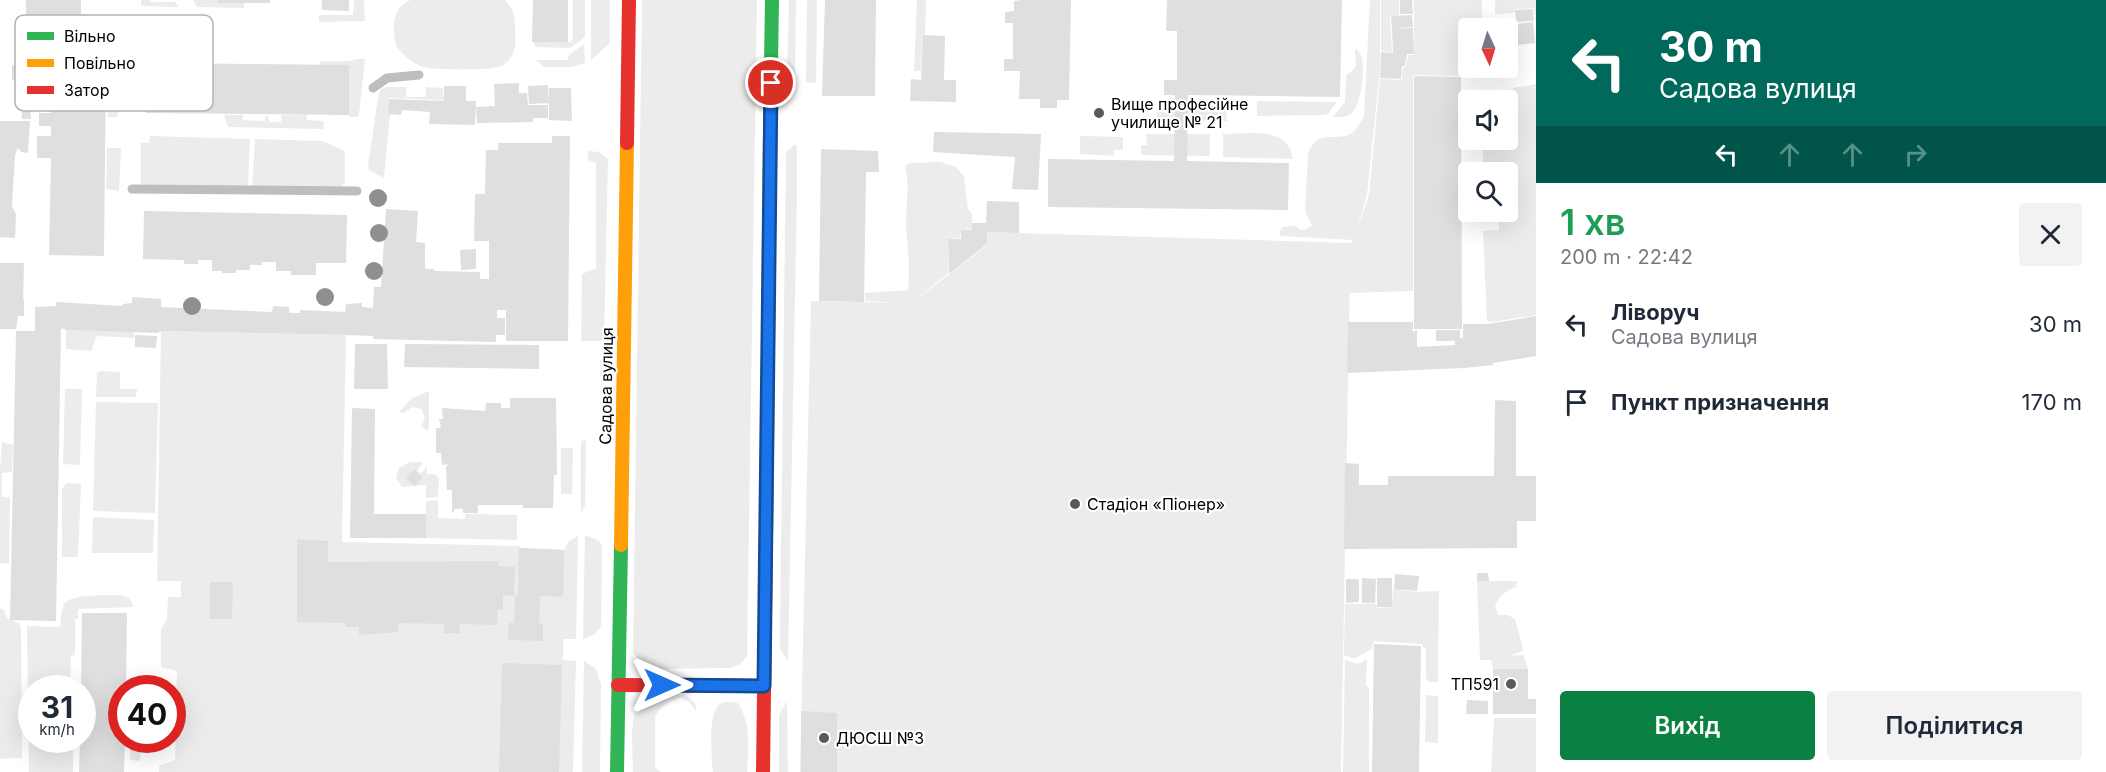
<!DOCTYPE html>
<html lang="uk">
<meta charset="utf-8">
<style>
body{margin:0;font-family:Inter,sans-serif;background:#f2f2f3;color:#1f2937;height:100vh;display:flex;flex-direction:column;font-size:22px;white-space:nowrap}
*{box-sizing:border-box;margin:0}
p{font-size:20px;color:#747a83}
.icon{flex:none;width:33px;height:33px;fill:none;stroke:currentColor;stroke-width:2;stroke-linecap:round;stroke-linejoin:round}
.map{position:relative;flex:1;overflow:hidden}
.sheet{display:flex;flex-direction:column;background:#fff;width:570px}
.sheet>*{flex:none}
.hud{background:#00695c;color:#fff;overflow:hidden}
.needle{width:39px;rotate:176deg}
.controls{position:absolute;left:1458px;top:18px;display:grid;gap:12px}
.controls a{display:grid;place-items:center;width:60px;height:60px;border-radius:6px;background:#fff;box-shadow:0 6px 24px #0002;font-size:30px}
.speed{position:absolute;left:18px;top:675px;display:flex;gap:12px;font-size:30px;font-weight:700;text-align:center}
.speed>*{display:grid;place-content:center;width:78px;height:78px;border-radius:50%;background:#fff;box-shadow:0 6px 24px #0002;line-height:1}
.speed small{font-size:15px;font-weight:400}
.speed .limit{border:9px solid #d22;background:#fff;color:#111}
.pin{position:absolute;display:grid;place-items:center;width:51px;height:51px;color:#fff;margin:-26px;border:3px solid #fff;border-radius:50%;box-shadow:0 2px 6px #0007}
.me{position:absolute;width:66px;margin:-33px;rotate:90deg;stroke-linejoin:round;filter:drop-shadow(0 0 4px #0008)}
.turn{display:flex;align-items:center;gap:21px;height:126px;padding:0 24px;font-size:27px}
.turn .icon{width:78px;height:78px;stroke-width:2.5}
.turn b{display:block;font-size:42px;line-height:51px}
.lanes{display:flex;align-items:center;height:57px;padding:0 24px;background:#0003;justify-content:center;gap:30px;direction:ltr}
.lanes .off{opacity:.35}
.round{display:grid;place-items:center;flex:none;width:63px;height:63px;border-radius:6px;background:#f2f2f3}
.summary{display:flex;align-items:center;justify-content:space-between;height:102px;padding:0 24px}
h1{font-size:36px;font-weight:600;line-height:45px;color:#1e9e55}
.action{display:flex;gap:12px;margin-top:auto;padding:12px 24px}
.action a{flex:1;height:69px;border-radius:6px;background:#0b8043;color:#fff;font-size:24px;font-weight:600;line-height:69px;text-align:center}
.action a+a{background:#f2f2f3;color:#1f2937}
ul{padding:0;list-style:none}
li{display:flex;align-items:center;gap:18px;height:78px;padding:0 24px}
li div{flex:1}
li b{display:block;font-size:22px}
li em{font-style:normal}
main{display:flex;flex:1;min-height:0}
.map>svg:first-child{display:block}
.green{fill:#ececec}
.building{fill:#dfdfdf}
.lines{fill:none;stroke-linecap:round;stroke-linejoin:round}
.lane{stroke:#bebebe;stroke-width:9}
.fast{stroke:#30b455;stroke-width:14}
.slow{stroke:#ff9f0a;stroke-width:14}
.jam{stroke:#e5322d;stroke-width:14}
.tree{fill:#8f8f8f}
.route-casing{stroke:#114b97;stroke-width:15}
.route{stroke:#1a73e8;stroke-width:10}
.poi-dot{fill:#595959;stroke:#fff;stroke-width:2}
.labels{text-anchor:middle;dominant-baseline:central;stroke-width:4.5;stroke-linejoin:round;paint-order:stroke}
.poi-label{font-size:16px;fill:#000;stroke:#fff;text-anchor:start}
.street-label{font-size:16px;fill:#000;stroke:#fff}
.key{fill:#fff;stroke:#b2b2b2;stroke-width:1.5}
.key-label{font-size:16px;fill:#000}
</style>
<main>
<div class="map">
<svg width="1536" height="772" viewBox="0 0 1536 772">
<rect width="100%" height="100%" fill="#fff"/>
<path class="green" d="M141 0H149L151 2H175L179 7 141 6Z
M193 0H218V3H244V8L197 7Z
M352 0H364L365 21 319 22V15H353L354 1Z
M411 0H505C514 9 515 17 515 29 515 41 517 50 509 60 508 61 503 65 502 66 491 71 434 70 423 67 414 64 402 55 397 47 394 42 394 31 394 25 394 14 400 3 411 0Z
M573 0H585V37L570 48 536 47 533 42H570L573 39Z
M591 0H610V43L591 60Z
M642 0H757L747 656 740 664 730 668 650 669 639 661 633 652Z
M789 0H796L795 75H787Z
M807 0H817L816 83 806 82Z
M917 0H926L925 35H923L921 71H914Z
M1370 0H1380V69L1367 194 1357 230 1369 195 1380 79 1402 80 1403 67H1406L1408 55H1414V0H1482V28H1468V52L1461 60V76L1413 75V291L1350 293V273L1341 772H800L811 301 900 303 865 301V293L908 290C911 268 907 246 906 223 906 205 910 184 905 166L910 163 940 162 956 167 964 176 968 209 972 214V229L961 230 960 238 948 239V273L912 303 987 245V232L1351 243 1353 240 1280 236V230H1282V227L1296 226 1300 230H1305L1312 226 1305 211 1308 154C1317 129 1330 141 1348 135 1356 132 1360 123 1364 116Z
M1381 0H1399V15L1390 16 1392 52 1381 51Z
M1495 0H1536V24L1534 8 1515 9 1514 13 1495 14Z
M584 44 585 63 572 67H544L536 60H568L569 55Z
M122 46 121 107 117 117H108L109 69 106 56H86L85 48Z
M1355 48C1357 50 1360 53 1361 55 1366 67 1361 107 1351 114 1346 118 1339 117 1333 117L1345 102 1346 76 1356 67Z
M356 59H365L359 114 357 117H349V65H321L319 62C331 59 344 64 356 59Z
M1536 84V315L1492 322 1487 321 1483 231 1499 230V217L1483 214V212H1508V172H1483V140H1508V100H1500C1512 83 1518 89 1536 84Z
M386 87H406V97H426V87L443 88 444 100 389 98 388 113 390 114 384 178 369 170 368 166 378 98 380 90Z
M1157 101 1219 102 1222 109 1226 110 1227 121 1157 120Z
M1257 101 1337 102 1328 114 1324 115 1257 116Z
M224 115H243V120L265 121V115L268 116 269 122H281V115H307V120L324 121 323 129 228 127Z
M1146 134H1210V156L1141 155V145H1147Z
M1223 134C1249 134 1288 125 1293 159L1223 157Z
M150 136 250 139 248 187 141 186V143H149Z
M1080 136 1123 137V150H1114V156L1080 154Z
M255 139 322 141 345 151V183L339 187H252Z
M794 145 797 146V193L788 661 780 649V624L786 152Z
M107 148H121L119 191 106 189Z
M588 151 599 152 608 159 604 341H581L582 274 596 268V163L588 160Z
M66 330 134 332V338L97 336 91 351 66 349Z
M161 331 346 335 342 542 520 546V548L564 550 569 541 578 536 576 639H563V660L576 661 573 772H159V766L175 760 176 726 173 725 172 696 176 695 177 671 161 667V629L167 619 168 597H181V581H157Z
M101 371 120 372V389H137L136 397H96L97 373Z
M65 389H82L80 465 63 464Z
M429 391V428L427 431 421 426 425 418 421 409 412 407 404 413 399 412 411 399Z
M96 402 158 403 155 513 93 511Z
M586 440 585 505 581 514V441Z
M2 442 13 445 12 472 2 473V497H10L9 564 0 563V468Z
M561 448H573L572 494H561Z
M410 462H421L423 463 417 471 420 474 427 467V474H434L439 478 438 497 426 498V485L402 487 396 478 399 468Z
M67 483 81 484 78 557H62V489Z
M438 500V518L465 519V514L517 515V540L426 538V501Z
M93 517 154 520 153 553H92Z
M585 535 598 540 602 545 601 626 595 634 583 639Z
M1477 581H1517L1516 587C1506 591 1500 595 1495 605L1498 615H1508L1515 619 1523 649 1520 652 1509 656 1523 655 1528 669H1493L1491 660H1480Z
M1393 589 1417 592 1439 591 1438 682H1429L1426 678V648L1423 647 1422 644 1374 641 1372 649 1354 659 1344 655 1345 604H1376L1377 608 1392 607Z
M121 595C129 598 132 599 133 607L78 609V619H75V655L71 656 70 684 74 686V688H32V740H73V772H29L27 626 60 627C61 620 61 608 65 603 74 593 108 596 121 595Z
M0 608 4 610 7 618 20 624 21 630 22 758 0 759Z
M1367 659 1366 686 1369 687V772H1343L1345 660 1358 664Z
M584 661 596 669 601 684 600 772H582Z
M684 694 695 703 697 712 689 702 680 698C669 702 659 706 655 717V767L661 772H633C633 756 628 708 642 700 653 694 672 696 684 694Z
M1426 695 1438 696V743L1425 742Z
M787 701 788 772H779V715Z
M732 702 738 703C752 727 748 746 747 772H713L712 766C712 751 708 717 718 706 721 702 726 702 732 702Z
M1494 718H1536V772H1491Z
M130 740H141L140 761 130 760Z"/>
<path class="building" d="M26 0H81V27H84V35L82 38 60 37V57H106L104 256 49 255 51 158H37V136H51V126H39V113H51L52 66 31 65 32 18H26Z
M218 0H270V3H218Z
M322 0H349V11L322 10Z
M533 0H568V42H532Z
M825 0H876L875 96H822Z
M1021 0H1071L1069 100H1057V108H1040V99H1019L1020 71H1004V59H1013V23H1005V12L1014 11V1Z
M1167 0H1342L1340 97 1188 95 1187 161 1289 163 1288 210 1048 207V159L1174 161 1175 95H1164V80H1177V31H1166Z
M1400 0H1412L1413 14H1400Z
M1533 9 1534 21 1516 22 1515 10Z
M1412 15 1413 27 1392 29 1391 16Z
M1533 22 1535 43 1509 46 1507 25Z
M1413 28 1414 54H1407L1405 66H1402L1401 79 1380 78 1381 52 1393 53 1392 29Z
M923 35 945 36 944 80H956V102L910 101 911 79 921 80Z
M146 63 349 65V115L146 113Z
M12 65H31V73H38V95L22 94V87H16V80H12Z
M1414 76 1461 77 1462 329H1414Z
M519 83V93H527L528 105H548V118H533V122L477 123 476 107 495 106 494 84Z
M548 85 549 103 529 104 528 86Z
M444 86H466V101H476L475 125 429 124 430 112 402 110 401 115 388 114 389 99 444 101Z
M549 88H571L572 121 549 120Z
M22 106H30L31 119H22Z
M0 121H30L28 153 21 152 18 148 15 155 12 206 16 214 15 238 0 237Z
M934 132 1041 134 1038 190 1012 189 1015 157 933 152Z
M552 136H570L568 341H506V310H497V318H505V335H496V342L373 339V336L346 335 161 331 158 333 66 330 61 328 56 621 10 620 16 331H35V307L56 306V302L122 306 123 304 132 303V297L161 299V307L272 312 273 306 289 307V313H300V310L345 312 346 304 362 303V307L373 308 374 287H381L386 209 418 211 416 242 425 243V269H434V271L480 272V279H489V241H474L475 194H485L486 150H498V143H552Z
M821 149 878 151 879 172H866L864 302 819 301Z
M987 201 1019 202V233L987 232V244L949 274 948 239H961V230H972V223H986Z
M144 211 347 215 346 263H316V275H291V271H276V262H262V265H250V270H236V273H222V271H212V260H198V264H184V260L143 259Z
M476 249V269L461 270 460 250Z
M0 263H24L23 299H24V316H18L16 329H0Z
M1536 316V356L1493 363V365L1464 368 1347 373 1348 322H1413V329H1408L1413 330V332L1417 330V347L1455 345V341H1436V330H1460V338H1463V324H1488Z
M135 335 157 336 156 348 135 347Z
M355 344H387L388 389H354Z
M405 344 539 345V369L404 367Z
M510 398H556L557 475H554L553 508H523V505H478V513H463V509H454V512H452V490H447L446 467 448 464 442 465 441 453H436V428H441L439 419H443L442 408 485 411 486 403H501V408H510Z
M1495 400 1516 401V476H1536V521H1517V548L1344 549 1345 463 1359 464V485H1388V476H1494Z
M352 408 375 409 374 514H426V538H350Z
M415 469 423 477 415 486 406 478Z
M297 539 328 541V562L498 561V566L515 567 514 596 503 595V610L498 609 497 625 459 624 460 633H444V624L398 623V632L359 635V627H346L345 623 297 622Z
M519 548 564 550 563 597 540 596 539 624H543V641L508 640 509 623H514L515 595 518 594Z
M1477 573H1488L1489 581H1477Z
M1395 574 1419 576 1417 591 1394 589Z
M1362 578 1376 579 1375 603H1362Z
M1377 578H1392V607H1377Z
M1346 579H1359V602L1346 603Z
M210 582H233L232 619H210Z
M82 613H127L126 688H122V740H125L124 772H79L80 740H82V688H81Z
M1374 644 1421 646 1419 772H1372Z
M502 663 562 665 559 772H499Z
M1493 669H1528V699H1536V714H1493Z
M1467 700 1488 701V714H1466Z
M801 711 837 713V772H801Z"/>
<g class="lines">
<path class="lane" d="M373 88 387 78 419 75
M132 189 357 191"/>
<path class="fast" d="M770 131 772 0
M617 772 621 545"/>
<path class="slow" d="M767 455 770 131
M621 545 627 143"/>
<path class="jam" d="M627 143 629 0
M618 685 764 686
M763 772 767 455"/>
</g>
<g class="tree">
<circle cx="378" cy="198" r="9"/>
<circle cx="379" cy="233" r="9"/>
<circle cx="374" cy="271" r="9"/>
<circle cx="325" cy="297" r="9"/>
<circle cx="192" cy="306" r="9"/>
</g>
<g class="lines">
<g class="route-casing">
<path id="route" d="M662 685 764 686 771 83"/>
</g>
<use href="#route" class="route"/>
</g>
<g class="poi-dot">
<circle cx="1099" cy="113" r="6"/>
<circle cx="1075" cy="504" r="6"/>
<circle cx="1511" cy="684" r="6"/>
<circle cx="824" cy="738" r="6"/>
</g>
<g class="labels">
<g class="poi-label">
<text x="1111" y="104">Вище професійне<tspan x="1111" dy="18">училище № 21</tspan></text>
<text x="1087" y="504">Стадіон «Піонер»</text>
<text x="1499" y="684" text-anchor="end">ТП591</text>
<text x="836" y="738">ДЮСШ №3</text>
</g>
<g class="street-label">
<text transform="translate(606 386) rotate(-89)">Садова вулиця</text>
</g>
</g>
<rect x="15" y="15" width="198" height="96" rx="9" class="key"/>
<rect x="27" y="32" width="27" height="8" fill="#30b455"/>
<rect x="27" y="59" width="27" height="8" fill="#ff9f0a"/>
<rect x="27" y="86" width="27" height="8" fill="#e5322d"/>
<g class="key-label">
<text x="64" y="42">Вільно</text>
<text x="64" y="69">Повільно</text>
<text x="64" y="96">Затор</text>
</g>
</svg>
<div class="controls">
<a><svg class="needle" viewBox="-14 -14 28 28"><path d="M0-13l5 13h-10z" fill="#e53935"/><path d="M0 13l5-13h-10z" fill="#747a83"/></svg></a>
<a><svg class="icon" aria-label="sound" viewBox="0 0 24 24"><path d="M4 9h4l5-4v14l-5-4H4zM17 9q2 3 0 6"/></svg></a>
<a><svg class="icon" aria-label="search" viewBox="0 0 24 24"><circle cx="10" cy="10" r="6"/><path d="M15 15l6 6"/></svg></a>
</div>
<div class="speed"><div>31<small>km/h</small></div><div class="limit">40</div></div>
<div class="pin" style="left:771px;top:83px;background:#d93025"><svg class="icon" aria-label="arrive" viewBox="0 0 24 24"><path d="M6 21V4h12l-3 4 3 4H6"/></svg></div>
<svg class="me" style="left:662px;top:685px" viewBox="-20 -20 40 40"><path d="M0-17L14 15 0 8-14 15z" fill="#1a73e8" stroke="#fff" stroke-width="4"/></svg>
</div>
<section class="sheet">
<div class="hud">
<div class="turn"><svg class="icon" aria-label="left" viewBox="0 0 24 24"><path d="M17 20v-9H6M10 6l-5 5 5 5"/></svg><div><b>30 m</b>Садова вулиця</div></div>
<div class="lanes"><svg class="icon" aria-label="left" viewBox="0 0 24 24"><path d="M17 20v-9H6M10 6l-5 5 5 5"/></svg><svg class="icon off" aria-label="ahead" viewBox="0 0 24 24"><path d="M12 20V5M6 11l6-6 6 6"/></svg><svg class="icon off" aria-label="ahead" viewBox="0 0 24 24"><path d="M12 20V5M6 11l6-6 6 6"/></svg><svg class="icon off" aria-label="right" viewBox="0 0 24 24"><path d="M7 20v-9h11M14 6l5 5-5 5"/></svg></div>
</div>
<div class="summary"><div><h1>1 хв</h1><p>200 m · 22:42</p></div><a class="round"><svg class="icon" aria-label="close" viewBox="0 0 24 24"><path d="M6 6l12 12M18 6L6 18"/></svg></a></div>
<ul>
<li><svg class="icon" aria-label="left" viewBox="0 0 24 24"><path d="M17 20v-9H6M10 6l-5 5 5 5"/></svg><div><b>Ліворуч</b><p>Садова вулиця</p></div><em>30 m</em></li>
<li><svg class="icon" aria-label="arrive" viewBox="0 0 24 24"><path d="M6 21V4h12l-3 4 3 4H6"/></svg><div><b>Пункт призначення</b></div><em>170 m</em></li>
</ul>
<div class="action"><a>Вихід</a><a>Поділитися</a></div>
</section>
</main>
